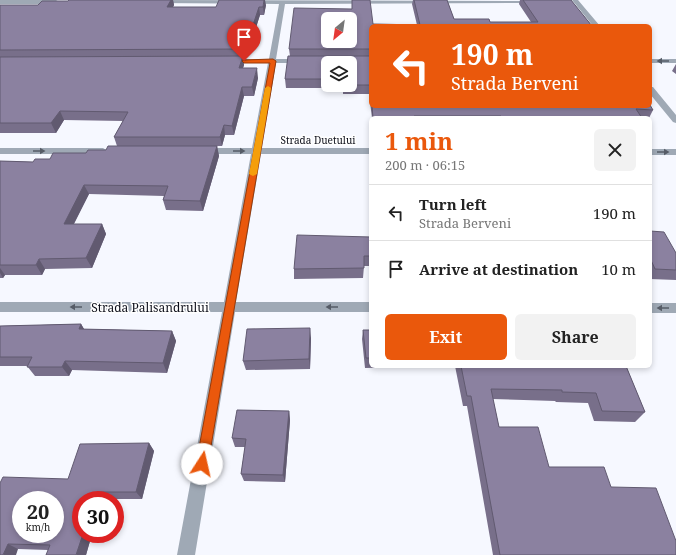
<!DOCTYPE html>
<meta charset="utf-8">
<style>
body{margin:0;font-family:"Noto Serif",serif;background:#f2f2f2;color:#222;height:100vh;display:flex;flex-direction:column;font-size:15px;white-space:nowrap}
*{box-sizing:border-box;margin:0}
p{font-size:13px;color:#767676}
.icon{flex:none;width:22px;height:22px;fill:none;stroke:currentColor;stroke-width:2;stroke-linecap:round;stroke-linejoin:round}
.map{position:relative;flex:1;overflow:hidden}
.sheet{position:absolute;left:369px;top:116px;width:283px;height:252px;display:flex;flex-direction:column;background:#fff;border-radius:6px;box-shadow:0 2px 6px #0003}
.sheet>*{flex:none}
.banner{position:absolute;left:369px;top:24px;width:283px;height:84px;border-radius:6px;box-shadow:0 2px 6px #0003;background:#ea580c;color:#fff;overflow:hidden}
.needle{width:26px;rotate:209deg}
.buttons{position:absolute;left:321px;top:12px;display:grid;gap:8px}
.buttons a{display:grid;place-items:center;width:36px;height:36px;border-radius:6px;background:#fff;box-shadow:0 2px 6px #0003;font-size:20px}
.speed{position:absolute;left:12px;top:491px;display:flex;gap:8px;font-size:20px;font-weight:700;text-align:center}
.speed>*{display:grid;place-content:center;width:52px;height:52px;border-radius:50%;background:#fff;box-shadow:0 2px 6px #0003;line-height:1}
.speed small{font-size:10px;font-weight:400}
.speed .limit{border:6px solid #d22;background:#fff;color:#111}
.pin{position:absolute;display:grid;place-items:center;width:34px;height:34px;color:#fff;margin:-41px -17px;border-radius:50% 50% 50% 0;rotate:-45deg;box-shadow:0 0 4px #0007}
.pin .icon{rotate:45deg}
.me{position:absolute;width:44px;margin:-22px;rotate:10deg;stroke-linejoin:round;filter:drop-shadow(0 0 3px #0008)}
.turn{display:flex;align-items:center;gap:14px;height:84px;padding:0 16px;font-size:18px}
.turn .icon{width:52px;height:52px;stroke-width:2.5}
.turn b{display:block;font-size:28px;line-height:34px}
.round{display:grid;place-items:center;flex:none;width:42px;height:42px;border-radius:6px;background:#f2f2f2}
.overview{display:flex;align-items:center;justify-content:space-between;height:68px;padding:0 16px}
h1{font-size:24px;font-weight:700;line-height:30px;color:#ea580c}
.cta{display:flex;gap:8px;margin-top:auto;padding:8px 16px}
.cta a{flex:1;height:46px;border-radius:6px;background:#ea580c;color:#fff;font-size:16px;font-weight:700;line-height:46px;text-align:center}
.cta a+a{background:#f2f2f2;color:#222}
ul{padding:0;list-style:none}
li{display:flex;align-items:center;gap:12px;height:56px;padding:0 16px;border-top:1px solid #e0e0e0}
li div{flex:1}
li b{display:block;font-size:15px}
li em{font-style:normal}
.map>svg:first-child{display:block}
.lines{fill:none;stroke-linecap:round;stroke-linejoin:round}
.minor{fill:#9fa9b5;fill-rule:evenodd}
.wall{fill:#786f8a;fill-rule:evenodd}
.shaded-wall{fill:#615a70}
.building{fill:#8b81a0;stroke:#615a70;fill-rule:evenodd}
.oneway{fill:#565c67}
.route{fill:#ea580c;stroke:#983908}
.slow{fill:#f59e0b}
.labels{text-anchor:middle;dominant-baseline:central;stroke-width:3;stroke-linejoin:round;paint-order:stroke}
.far-street-label{font-size:10px;fill:#0c0e19;stroke:#fff}
.street-label{font-size:12px;fill:#0c0e19;stroke:#fff}
</style>
<div class="map">
<svg width="676" height="555" viewBox="0 0 676 555">
<rect width="100%" height="100%" fill="#f6f8ff"/>
<g class="lines">
<path class="minor" d="M0 0H56L59 2 56 4H0Z
M158 0 539 1 536 3 285 4 276 59H304L308 61 304 63H276L262 148H371V154H261L236 302H371V312H235L195 555H177L222 312H0V302H224L251 154H203L198 151 203 148H252L268 63H228L224 61 228 59H269L279 4 156 3 155 2Z
M572 0H578L600 26H593Z
M650 59H676V63H650Z
M650 87H653L676 115V123L673 122 650 94Z
M0 148H103L108 151 103 154H0Z
M650 149H676V155H650Z
M650 303H676V313H650Z"/>
</g>
<path class="wall" d="M69 0H173L174 5 173 7H216L266 5 264 15H260L246 58H243L244 65 243 68 258 78 254 96H244L234 135H225L222 146H217L219 156 203 211 166 210 163 200 164 196 89 194 74 224H102L106 234 92 268 45 269 42 275H5L3 278H0V161L33 162 106 150 117 146 114 137 123 121 64 120 56 133H0V5H38L68 1Z
M352 0 373 24 417 25 412 4 413 0H447L454 19 490 22H531L519 4 520 0H571L592 26H371V106H650L653 110 649 118H372L369 94H343V88H286L285 79 290 56 289 49 352 9ZM328 63 350 85H328Z
M676 64V74L672 71Z
M370 158H371V193L369 168Z
M650 231 676 253V280L650 279Z
M371 237V266H364L363 278 294 279V269Z
M81 324 84 329 172 331 176 341 167 373 72 370 69 376H35L27 366H0V326Z
M363 330H371V366H411L410 367 365 368 362 339Z
M311 338 310 369 246 370 243 361Z
M455 366H626L645 412 635 422 594 421 588 403 556 402 555 401 493 399 499 427 549 467 611 487 676 555H493L467 406H463Z
M289 411 290 420 285 482 244 481 241 474 245 447H235L232 438Z
M149 443 154 451 142 499H103L81 534H92L86 555 48 550 18 549 0 555V483L68 479Z"/>
<path class="shaded-wall" d="M171 0H173L174 5 169 15 167 7Z
M264 0H265L266 5 264 15 263 7Z
M259 7 260 15 246 58 245 49Z
M243 56 244 65 240 77 239 68Z
M257 68 258 78 254 96 252 87Z
M242 87 244 96 234 135 232 126Z
M60 111 64 120 56 133 51 123Z
M224 125 225 135 222 146 220 137Z
M217 146 219 156 203 211 200 201Z
M84 185 89 194 69 233 64 224Z
M102 224 106 234 92 268 86 258Z
M39 259 45 269 42 275 36 265Z
M0 268 5 275 3 278 0 273Z
M81 324 87 334 79 329Z
M310 328 311 338 310 369 309 359Z
M172 331 176 341 167 373 163 363Z
M65 361 72 370 69 376 62 367Z
M289 411 290 420 285 482 283 475Z
M149 443 154 451 142 499 136 492Z
M97 492 103 499V500H94Z
M83 534H92L86 555H76Z
M8 544 18 549 16 555H3Z"/>
<path class="building" d="M69 0H171L167 7H216L219 0H264L263 7H259L245 49 0 50V5H38L42 1H68Z
M352 0H370L373 24 420 25 414 0H447L454 19H489L490 22H538L523 0H571L592 26H371V49H289L294 8 352 9ZM328 19H350V41H328Z
M243 56 239 68H257L252 87H242L232 126 224 125 220 137H114L128 112 60 111 51 123H0V57Z
M288 56H371V98L370 85H343H350V63H328V79H285Z
M650 105 653 110 636 109 642 118H501V116H414V118H373L372 106H650Z
M108 146H217L200 201 163 200 168 186 84 185 64 224H102L86 258 39 259 36 265H0V161L33 162 35 159H50L53 153H86L88 150H106Z
M370 158H371V175Z
M650 231 664 232 676 253V270L655 269 650 258Z
M297 235 371 237V256H364V268L294 269Z
M81 324 79 329 172 331 163 363 65 361 62 367H27L32 357H0V326Z
M310 328 309 359 243 361 247 329Z
M363 330H371V358H366Z
M461 366H626L645 412 602 411 596 393 562 392V390L491 389 499 427H538L549 467H604L611 487 656 488 676 541V555H500L471 396H467Z
M237 410 289 411 283 475 241 474 246 439 232 438Z
M149 443 136 492H97L94 500H81V534H83L76 555H46L50 545 8 544 3 555H0V483L3 477 68 479 80 444ZM21 500H55V534H21Z"/>
<defs><path id="oneway-solid" d="M-6-.8H1V-3.2L6.5 0L1 3.2V.8H-6Z"/></defs>
<g class="oneway">
<use href="#oneway-solid" transform="translate(663 61) rotate(180)"/>
<use href="#oneway-solid" transform="translate(39 151)"/>
<use href="#oneway-solid" transform="translate(239 151)"/>
<use href="#oneway-solid" transform="translate(663 152)"/>
<use href="#oneway-solid" transform="translate(76 307) rotate(180)"/>
<use href="#oneway-solid" transform="translate(332 307) rotate(-180)"/>
<use href="#oneway-solid" transform="translate(663 308) rotate(-180)"/>
</g>
<path class="route" d="M273 59 276 61 208 464 206 468 202 470 198 468 196 464 270 63H244L242 61 244 60Z"/>
<path class="slow" d="M268 86 271 88 257 174 253 176 249 174 265 88Z"/>
<g class="labels">
<g class="far-street-label">
<text x="318" y="140">Strada Duetului</text>
</g>
<g class="street-label">
<text x="150" y="307">Strada Palisandrului</text>
</g>
</g>
</svg>
<div class="buttons">
<a><svg class="needle" viewBox="-14 -14 28 28"><path d="M0-13l5 13h-10z" fill="#e53935"/><path d="M0 13l5-13h-10z" fill="#767676"/></svg></a>
<a><svg class="icon" aria-label="layers" viewBox="0 0 24 24"><path d="M12 4l9 5-9 5-9-5zM3 14l9 5 9-5"/></svg></a>
</div>
<div class="speed"><div>20<small>km/h</small></div><div class="limit">30</div></div>
<div class="pin" style="left:244px;top:61px;background:#d93025"><svg class="icon" aria-label="arrive" viewBox="0 0 24 24"><path d="M6 21V4h12l-3 4 3 4H6"/></svg></div>
<svg class="me" style="left:202px;top:464px" viewBox="-20 -20 40 40"><circle r="19" fill="#fff"/><path d="M0-13L10 11 0 6-10 11z" fill="#ea580c"/></svg>
<div class="banner">
<div class="turn"><svg class="icon" aria-label="left" viewBox="0 0 24 24"><path d="M17 20v-9H6M10 6l-5 5 5 5"/></svg><div><b>190 m</b>Strada Berveni</div></div>
</div>
<section class="sheet">
<div class="overview"><div><h1>1 min</h1><p>200 m · 06:15</p></div><a class="round"><svg class="icon" aria-label="close" viewBox="0 0 24 24"><path d="M6 6l12 12M18 6L6 18"/></svg></a></div>
<ul>
<li><svg class="icon" aria-label="left" viewBox="0 0 24 24"><path d="M17 20v-9H6M10 6l-5 5 5 5"/></svg><div><b>Turn left</b><p>Strada Berveni</p></div><em>190 m</em></li>
<li><svg class="icon" aria-label="arrive" viewBox="0 0 24 24"><path d="M6 21V4h12l-3 4 3 4H6"/></svg><div><b>Arrive at destination</b></div><em>10 m</em></li>
</ul>
<div class="cta"><a>Exit</a><a>Share</a></div>
</section>
</div>
